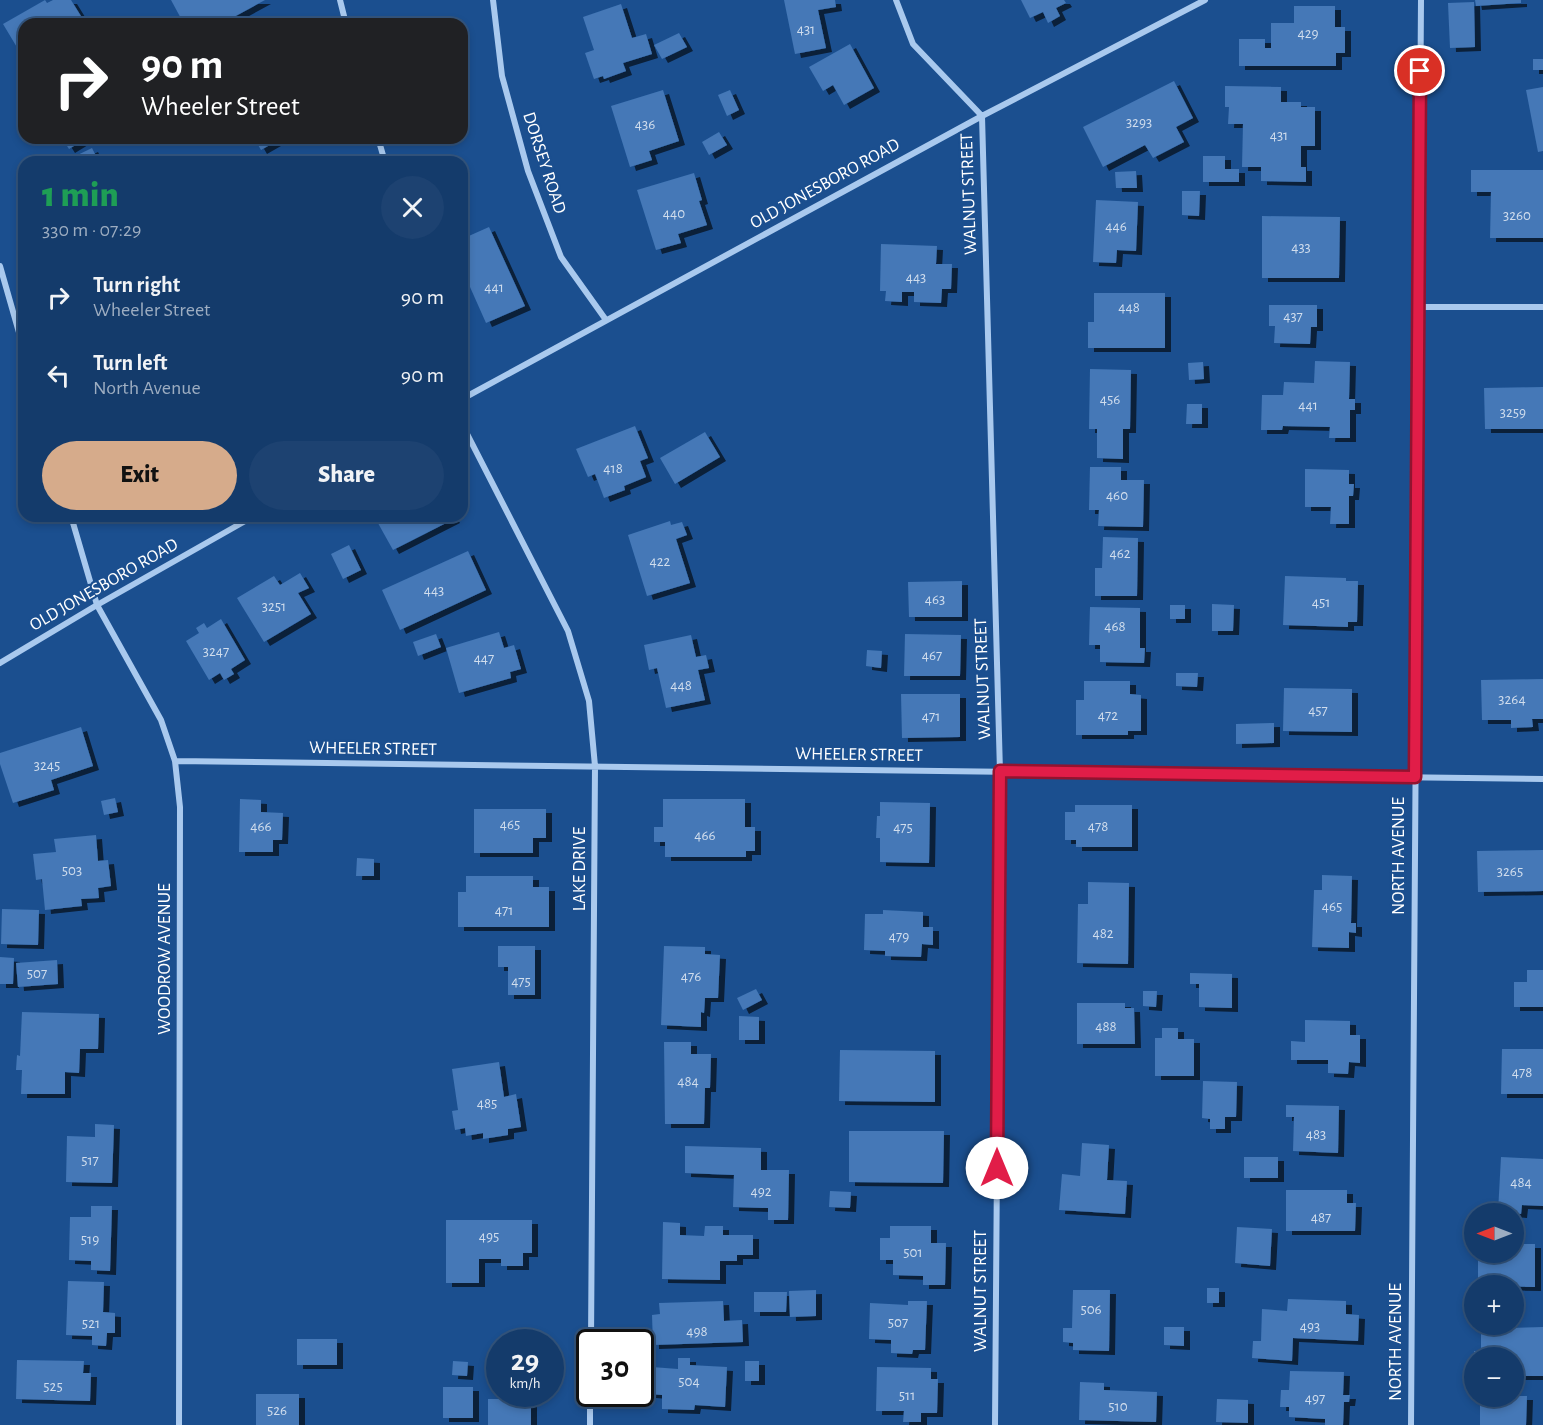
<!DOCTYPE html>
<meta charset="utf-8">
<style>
body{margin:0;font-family:"Alegreya Sans",sans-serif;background:#1d4271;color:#f1f3f6;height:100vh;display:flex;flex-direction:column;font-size:22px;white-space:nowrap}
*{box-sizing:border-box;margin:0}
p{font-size:20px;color:#9dadc1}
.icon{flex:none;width:33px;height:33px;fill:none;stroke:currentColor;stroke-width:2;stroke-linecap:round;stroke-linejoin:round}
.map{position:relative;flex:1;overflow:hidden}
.drawer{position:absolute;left:18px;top:156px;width:450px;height:366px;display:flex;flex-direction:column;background:#143b6b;border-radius:18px;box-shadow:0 3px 9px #0003,0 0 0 2px #33557e}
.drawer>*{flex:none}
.banner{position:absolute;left:18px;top:18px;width:450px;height:126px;border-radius:18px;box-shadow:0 3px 9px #0003,0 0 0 2px #33557e;background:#202124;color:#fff;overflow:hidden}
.needle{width:39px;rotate:270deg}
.fabs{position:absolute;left:1464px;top:1203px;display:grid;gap:12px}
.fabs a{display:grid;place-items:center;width:60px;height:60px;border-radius:50%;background:#143b6b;box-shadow:0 3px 9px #0003,0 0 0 2px #33557e;font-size:30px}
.speed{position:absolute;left:486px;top:1329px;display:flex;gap:12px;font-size:30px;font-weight:700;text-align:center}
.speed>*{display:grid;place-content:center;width:78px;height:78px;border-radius:50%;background:#143b6b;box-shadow:0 3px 9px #0003,0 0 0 2px #33557e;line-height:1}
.speed small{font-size:15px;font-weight:400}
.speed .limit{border:3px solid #111;border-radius:9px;background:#fff;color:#111}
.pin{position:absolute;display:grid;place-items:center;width:51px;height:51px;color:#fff;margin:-26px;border:3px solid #fff;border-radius:50%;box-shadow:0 2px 6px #0007}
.me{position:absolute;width:66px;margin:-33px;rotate:0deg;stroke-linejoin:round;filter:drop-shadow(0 0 4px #0008)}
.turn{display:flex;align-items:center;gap:21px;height:126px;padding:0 24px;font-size:27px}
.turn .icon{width:78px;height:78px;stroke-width:2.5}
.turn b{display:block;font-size:42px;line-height:51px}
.round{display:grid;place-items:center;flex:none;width:63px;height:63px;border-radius:32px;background:#1d4271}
.head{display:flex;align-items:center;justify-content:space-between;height:102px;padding:0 24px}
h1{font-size:36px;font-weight:800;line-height:45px;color:#1e9e55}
.action{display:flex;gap:12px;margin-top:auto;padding:12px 24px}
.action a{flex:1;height:69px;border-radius:36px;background:#d6ab8b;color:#111;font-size:24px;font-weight:800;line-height:69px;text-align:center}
.action a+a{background:#1d4271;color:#f1f3f6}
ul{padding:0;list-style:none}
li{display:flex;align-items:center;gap:18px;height:78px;padding:0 24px}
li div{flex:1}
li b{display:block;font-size:22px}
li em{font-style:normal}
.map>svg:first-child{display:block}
.building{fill:#4478b7;filter:url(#shadow)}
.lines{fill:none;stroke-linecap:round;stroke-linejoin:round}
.minor{stroke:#a9c9ee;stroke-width:6}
.route-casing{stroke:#92132f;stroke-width:15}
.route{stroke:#e11d48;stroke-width:10}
.labels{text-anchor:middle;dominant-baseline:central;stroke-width:4.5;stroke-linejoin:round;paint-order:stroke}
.number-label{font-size:15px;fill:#d0dded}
.street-label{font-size:18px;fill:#fff;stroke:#1b4f8f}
</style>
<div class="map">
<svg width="1543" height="1425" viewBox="0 0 1543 1425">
<defs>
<filter id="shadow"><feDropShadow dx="6" dy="4" stdDeviation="0" flood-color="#0009"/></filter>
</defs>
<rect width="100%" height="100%" fill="#1b4f8f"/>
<path class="building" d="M45 0 47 3 53 0H71L84 21 80 24H24V53L21 54 3 24Z
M171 0H265L221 24H206L204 21 198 24H184Z
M784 0H835L836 7 818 10 826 48 795 54Z
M1021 0H1064L1066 3 1056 8 1060 16 1048 23 1043 12 1030 18Z
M1475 0H1521V3L1476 6Z
M1474 2 1475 47 1450 48 1448 3Z
M621 4 632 38 646 34 652 54 623 63 626 71 604 79 603 76 594 79 585 53 594 50 583 17Z
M1294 6H1335V27H1345V53H1336V66H1239V39H1265V48H1271V23H1294Z
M679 33 687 47 662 59 654 45Z
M850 44 874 88 844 105 833 85 823 91 809 67Z
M1533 59H1543V70H1533Z
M1174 81 1193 118 1176 127 1184 142 1153 158 1145 145 1103 167 1083 127Z
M1225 86 1281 87V102H1301V107H1315V146H1301V167H1306V182L1261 181V167H1242L1243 124H1228L1229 107H1225Z
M1543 87V151L1538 152 1526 90Z
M663 90 679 141 649 151 652 160 630 167 611 106Z
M730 90 739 110 727 116 718 95Z
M719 132 727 145 709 155 702 142Z
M62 138H87L69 149Z
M254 138H282L261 150Z
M92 148 99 162H63Z
M114 155 118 162H101Z
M1203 156H1225V169H1239V182H1203Z
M1471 170H1543V238H1490L1491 192H1471Z
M1136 171 1137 188H1116L1115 172Z
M694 173 702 200 699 201 707 225 678 234 681 243 656 250 637 190Z
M1182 191H1200L1199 216 1182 215Z
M1096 200 1138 202 1136 251 1117 250 1116 263 1093 262Z
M1262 216 1340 217 1339 278H1262Z
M489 227 525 306 486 323 462 269V239Z
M881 244 937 246 936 264H952L951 289H942L941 303 914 302V292H902V302L885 301 886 291H880Z
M1094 293H1165V348H1088V322H1094Z
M1269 305H1317V327H1311L1310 344 1274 343 1275 326H1269Z
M1315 361 1350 362 1349 399H1355V410H1350V438H1329L1330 427 1283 426 1282 430H1261L1262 395H1283L1284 382 1314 383Z
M1203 362 1204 379 1189 380 1188 363Z
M1090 369 1131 370 1130 429H1123V459L1097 458V429H1089Z
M1543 387V429H1485L1484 388Z
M1187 404H1202V424H1186Z
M635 426 648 458 640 461 646 477 624 486 625 490 604 498 595 474 588 477 576 449Z
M705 432 720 457 675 484 660 458Z
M1090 467H1121V480H1144L1143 527 1098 526 1099 510H1089Z
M1305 469 1349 470V484H1354L1353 496H1349V524H1330L1331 507H1305Z
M374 516H452L454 519 393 550Z
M670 521 671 525 682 522 687 535 676 539 690 583 647 596 628 535Z
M1103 537 1138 538 1137 596H1095V568H1102Z
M349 545 361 570 343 579 331 554Z
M468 551 486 590 400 630 382 590Z
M300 573 309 588 298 593 311 614 264 642 237 598 274 576 280 585Z
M1285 576 1346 578V581H1358L1357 622H1348V627L1283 625Z
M962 581V617H909L908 582Z
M1212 604 1234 605 1233 631H1212Z
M1170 605H1185V619H1170Z
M1090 607 1140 608V648H1145L1144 663 1100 662V645H1089Z
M221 619 245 660 231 669 234 674 224 680 220 673 209 680 186 641 199 633 196 628 204 623 207 628Z
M499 632 504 648 514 645 521 669 510 672 511 678 459 693 446 648Z
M436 634 441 647 418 656 413 642Z
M905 634 961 635 960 676H904Z
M691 635 696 657 706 655 709 668 698 670 705 700 666 708 657 668 649 670 644 645Z
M867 650 882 651 881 668 866 666Z
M1176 673H1198L1197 687 1176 686Z
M1543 679V719H1532L1533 727 1511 728V720H1482L1481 680Z
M1084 681H1130V694L1141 695V731H1128V735H1076V700H1084Z
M1284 688 1352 689V732L1283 731Z
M901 694H960V737L902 738Z
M1274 723V743L1236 744V724Z
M81 727 93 766 51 780 54 790 13 803 0 764V753Z
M115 798 118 812 104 815 101 801Z
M240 799 261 800V812L283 813 282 840H273V852H239Z
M663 799H745V827H755V851H746V857H665V842H654V827H663Z
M880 802 930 803 929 863 880 862V838H876L877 816H880Z
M1075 805H1132V847H1076V840H1065V812H1075Z
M474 809H546V838H533V853H474Z
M96 835 98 861 108 860 111 886 98 888 99 898 81 899 82 906 45 910 42 879 36 880 33 854 56 852 54 839Z
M1543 850V891L1478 892 1477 851Z
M357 858 374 859V876H356Z
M1322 875 1352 876 1351 923H1356V933L1349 932V948L1312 947 1314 890H1322Z
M466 876H533V887H549V927H458V892H466Z
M1088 882 1129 883 1128 964 1077 963 1078 904H1088Z
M2 909 39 910 38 945 1 944Z
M883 910 923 912V927H933V945L922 944 921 957 885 956V951L864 950 865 914H883Z
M498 946H535V995H508V967H498Z
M664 946 705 947V954L720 955 718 998H705L704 1013 701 1012V1027L661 1025Z
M0 957 14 958 13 984H0Z
M57 960 58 984 18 987 16 963Z
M1527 970H1543V1007H1514V982H1527Z
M1190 973 1232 974V1008L1199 1007V984H1190Z
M756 989 762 1000 743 1010 737 998Z
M1143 991H1157L1156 1007 1143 1006Z
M1077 1003H1125V1008H1134L1135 1044H1077Z
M22 1012 99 1014 98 1049H80L79 1073 65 1072V1094H21L22 1070H16L17 1055 20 1056Z
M739 1016 759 1017V1040H739Z
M1305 1020 1350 1021V1035H1360V1063L1349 1062 1348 1074 1328 1073V1060H1291V1041L1305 1042Z
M1162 1028H1178V1039H1194V1076H1155V1038H1162Z
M664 1042H691V1054H711L710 1088H705L704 1124H665Z
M1502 1049H1543V1094H1501Z
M840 1050 935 1051V1102L839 1101Z
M499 1062 504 1097 516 1094 521 1127 508 1129V1135L483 1139V1133L466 1136 465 1128 455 1130 452 1111 458 1110 452 1069Z
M1203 1081 1237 1082 1236 1117H1225V1129H1210V1119L1202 1118Z
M1286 1105 1339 1106 1338 1153 1293 1151 1294 1117H1286Z
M95 1124 114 1125 112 1183 66 1182 67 1136 95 1137Z
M849 1131H944L943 1183 849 1182Z
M1082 1143 1109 1145 1107 1180 1127 1181 1125 1214 1059 1210 1062 1174 1080 1176Z
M685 1146 761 1148V1170H789L788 1220H768V1208L733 1207 734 1175 685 1173Z
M1244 1157H1278V1178H1244Z
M1501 1157 1543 1159V1206L1522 1205 1521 1214 1498 1212Z
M1286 1190H1347V1203H1356L1355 1231H1286Z
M830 1191 851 1192 850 1208 829 1207Z
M91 1206H112L110 1271 91 1270V1261L69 1260 70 1217H91Z
M446 1220H532V1253H523V1266H501V1259H479V1283H446Z
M663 1222 680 1223V1235L704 1236 705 1226H723V1235H753V1255H737V1261H720V1280L662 1279Z
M890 1226H931V1243H946L945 1285H923V1276L893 1275V1260H880V1238H890Z
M1237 1227 1272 1229 1270 1266 1235 1263Z
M1514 1244H1535V1287L1478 1286V1252H1514Z
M68 1281 104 1282 103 1312 115 1313V1333H107L106 1346 92 1345V1336L66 1335Z
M1207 1288H1219V1303H1207Z
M816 1290V1316L790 1317 789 1291Z
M1073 1290H1110L1109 1351 1073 1350V1343L1063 1342V1328H1072Z
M754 1292H787L786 1312H754Z
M1288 1299 1346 1301V1314L1359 1315 1358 1341 1293 1338 1292 1361 1252 1358 1253 1341H1261L1262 1309 1287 1311Z
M723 1301 724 1321 742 1320 743 1342 653 1345 652 1315 660 1314 659 1303Z
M908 1301H927L925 1350H913L912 1354 891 1353V1340L869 1339 870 1303 908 1305Z
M1164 1327H1184V1346L1164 1345Z
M1543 1327V1376H1514V1358H1474V1351H1481V1329Z
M297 1339H337V1365H297Z
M678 1358H690V1365L727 1367 725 1407 695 1405 694 1410 662 1409V1395L650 1394 652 1367 678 1369Z
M17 1360 84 1361 83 1373H91L90 1401 16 1399Z
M453 1361 468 1362 467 1376 452 1375Z
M745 1361H759V1381H745Z
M877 1367 931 1368V1379H938L937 1413H921V1422H903L904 1411H876Z
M1290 1371 1344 1372 1343 1395H1350L1349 1402H1344L1343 1425H1325V1419L1289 1417V1407H1280L1281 1390H1289Z
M1080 1382 1104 1383V1390L1157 1392 1156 1422 1079 1420Z
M443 1387H473V1418H443Z
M256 1394H299V1425H256Z
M1480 1396H1527L1526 1425H1480Z
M488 1399H531V1425H488Z
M1217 1399 1248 1400V1423L1216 1422Z"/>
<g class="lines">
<path class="minor" d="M340 0 346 24
M493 0 502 76 528 171 561 257 606 320
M896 0 913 44 982 116 1000 772 995 1425
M378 138 385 162
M0 266 24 350
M1419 307H1543
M462 399 982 116 1205 0
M462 424 568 631 589 701 595 766 591 1342
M71 516 97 605 161 720 175 761 180 807 179 1425
M0 663 97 605 254 516
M175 761 1543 779
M590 1425V1394
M1411 1425 1421 0"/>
</g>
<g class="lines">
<g class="route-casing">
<path id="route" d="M997 1168 1000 771 1415 777 1420 71"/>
</g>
<use href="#route" class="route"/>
</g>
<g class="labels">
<g class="number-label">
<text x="806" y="29">431</text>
<text x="1308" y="33">429</text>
<text x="1139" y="122">3293</text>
<text x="645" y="124">436</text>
<text x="1279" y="135">431</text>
<text x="674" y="213">440</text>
<text x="1517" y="215">3260</text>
<text x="1116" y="226">446</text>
<text x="1301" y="247">433</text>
<text x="916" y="277">443</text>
<text x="494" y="287">441</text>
<text x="1129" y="307">448</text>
<text x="1293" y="316">437</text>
<text x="1110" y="399">456</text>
<text x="1308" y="405">441</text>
<text x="1513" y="412">3259</text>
<text x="613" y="468">418</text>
<text x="1117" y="495">460</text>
<text x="1120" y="553">462</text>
<text x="660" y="561">422</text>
<text x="434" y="590">443</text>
<text x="935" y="599">463</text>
<text x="1321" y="602">451</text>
<text x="274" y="606">3251</text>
<text x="1115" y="626">468</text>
<text x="216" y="651">3247</text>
<text x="932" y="655">467</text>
<text x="484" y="658">447</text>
<text x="681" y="685">448</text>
<text x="1512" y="699">3264</text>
<text x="1318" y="710">457</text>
<text x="1108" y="715">472</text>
<text x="931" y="716">471</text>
<text x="47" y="765">3245</text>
<text x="510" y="824">465</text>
<text x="261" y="826">466</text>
<text x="1098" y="826">478</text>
<text x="903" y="827">475</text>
<text x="705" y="835">466</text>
<text x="72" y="870">503</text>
<text x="1510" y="871">3265</text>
<text x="1332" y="906">465</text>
<text x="504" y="910">471</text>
<text x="1103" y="933">482</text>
<text x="899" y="936">479</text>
<text x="37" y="973">507</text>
<text x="691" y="976">476</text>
<text x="521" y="981">475</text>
<text x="1106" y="1026">488</text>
<text x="1522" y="1072">478</text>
<text x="688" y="1081">484</text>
<text x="487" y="1103">485</text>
<text x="1316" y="1134">483</text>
<text x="90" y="1160">517</text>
<text x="1521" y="1182">484</text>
<text x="761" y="1191">492</text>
<text x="1321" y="1217">487</text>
<text x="489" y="1236">495</text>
<text x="90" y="1239">519</text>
<text x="913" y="1252">501</text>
<text x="1091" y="1309">506</text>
<text x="898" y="1322">507</text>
<text x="91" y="1323">521</text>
<text x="1310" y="1326">493</text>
<text x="697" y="1331">498</text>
<text x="689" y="1381">504</text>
<text x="53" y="1386">525</text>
<text x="907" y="1395">511</text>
<text x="1315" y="1398">497</text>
<text x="1118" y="1406">510</text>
<text x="277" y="1410">526</text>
</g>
<g class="street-label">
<text transform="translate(544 163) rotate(72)">DORSEY ROAD</text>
<text transform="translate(825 184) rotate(-29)">OLD JONESBORO ROAD</text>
<text transform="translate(969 194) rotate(-92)">WALNUT STREET</text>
<text transform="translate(104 585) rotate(-30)">OLD JONESBORO ROAD</text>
<text transform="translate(983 679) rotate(-92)">WALNUT STREET</text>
<text transform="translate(373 749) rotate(1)">WHEELER STREET</text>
<text transform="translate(859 755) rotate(1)">WHEELER STREET</text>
<text transform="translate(1399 856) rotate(-90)">NORTH AVENUE</text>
<text transform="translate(580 869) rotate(-90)">LAKE DRIVE</text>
<text transform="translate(165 959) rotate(-90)">WOODROW AVENUE</text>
<text transform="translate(981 1291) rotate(-90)">WALNUT STREET</text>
<text transform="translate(1396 1342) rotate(-90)">NORTH AVENUE</text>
</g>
</g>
</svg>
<div class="fabs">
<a><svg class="needle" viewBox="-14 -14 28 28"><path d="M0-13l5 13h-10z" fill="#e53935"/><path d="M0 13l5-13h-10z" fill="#9dadc1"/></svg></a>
<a>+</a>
<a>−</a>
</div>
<div class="speed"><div>29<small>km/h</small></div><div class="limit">30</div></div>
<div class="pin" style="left:1420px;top:71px;background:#d93025"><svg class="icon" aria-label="arrive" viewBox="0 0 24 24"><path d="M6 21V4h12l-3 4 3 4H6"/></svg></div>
<svg class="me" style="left:997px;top:1168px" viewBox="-20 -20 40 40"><circle r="19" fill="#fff"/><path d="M0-13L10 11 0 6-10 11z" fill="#e11d48"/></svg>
<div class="banner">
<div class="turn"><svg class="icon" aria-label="right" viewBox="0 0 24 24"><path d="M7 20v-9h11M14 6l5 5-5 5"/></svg><div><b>90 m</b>Wheeler Street</div></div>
</div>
<section class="drawer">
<div class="head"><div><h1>1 min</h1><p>330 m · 07:29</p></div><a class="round"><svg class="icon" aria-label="close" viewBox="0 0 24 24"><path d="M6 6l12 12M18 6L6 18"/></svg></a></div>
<ul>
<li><svg class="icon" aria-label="right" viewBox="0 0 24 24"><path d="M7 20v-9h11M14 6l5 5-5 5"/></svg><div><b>Turn right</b><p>Wheeler Street</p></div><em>90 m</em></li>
<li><svg class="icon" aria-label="left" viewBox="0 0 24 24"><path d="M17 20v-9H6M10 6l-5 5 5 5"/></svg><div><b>Turn left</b><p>North Avenue</p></div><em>90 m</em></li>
</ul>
<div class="action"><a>Exit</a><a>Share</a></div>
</section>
</div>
